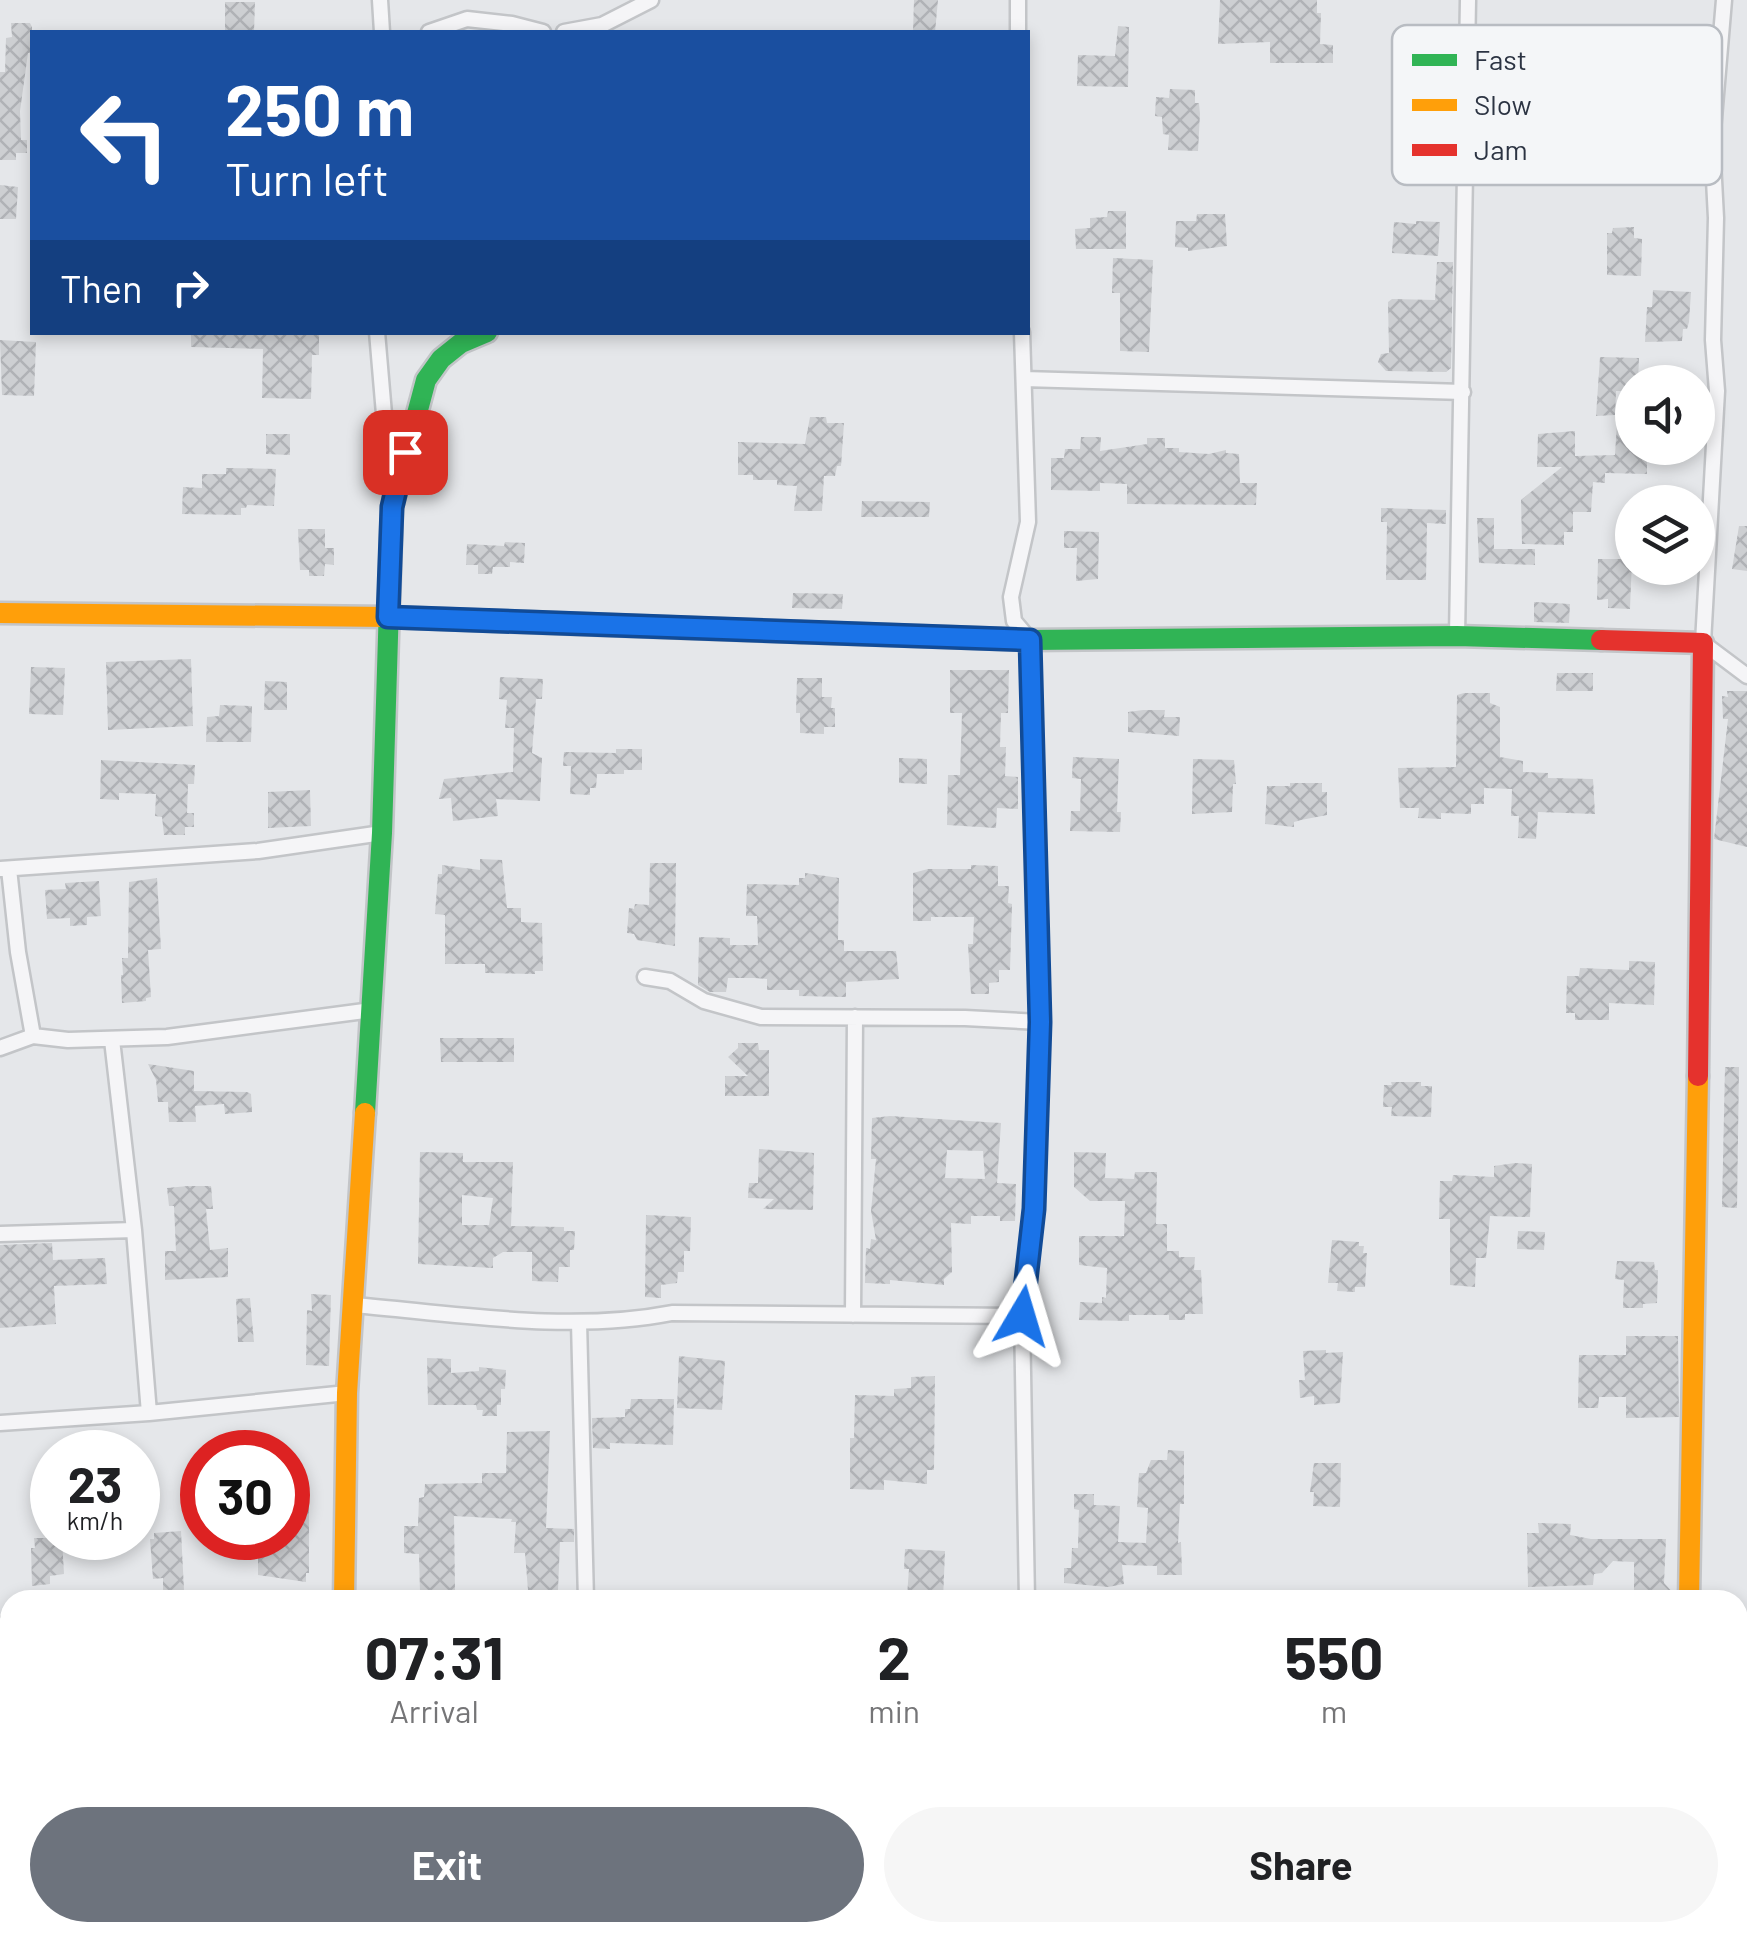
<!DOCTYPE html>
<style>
body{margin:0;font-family:Barlow,sans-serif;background:#f6f6f6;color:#202124;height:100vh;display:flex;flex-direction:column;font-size:38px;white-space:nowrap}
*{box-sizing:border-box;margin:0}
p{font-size:32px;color:#757577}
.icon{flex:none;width:55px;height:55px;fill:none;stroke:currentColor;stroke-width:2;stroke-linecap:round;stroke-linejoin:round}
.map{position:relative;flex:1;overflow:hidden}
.sheet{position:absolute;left:0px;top:1590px;width:1748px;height:352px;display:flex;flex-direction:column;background:#fff;border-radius:30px 30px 0 0;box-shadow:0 5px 15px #0003}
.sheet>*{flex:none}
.banner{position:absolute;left:30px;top:30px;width:1000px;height:305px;border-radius:0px;box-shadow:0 5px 15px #0003;background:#1a4fa0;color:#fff;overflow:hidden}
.fabs{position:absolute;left:1615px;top:365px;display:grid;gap:20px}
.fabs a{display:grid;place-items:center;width:100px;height:100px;border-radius:50%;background:#fff;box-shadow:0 5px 15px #0003;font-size:50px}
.speed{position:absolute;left:30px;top:1430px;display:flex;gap:20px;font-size:50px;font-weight:700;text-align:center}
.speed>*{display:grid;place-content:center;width:130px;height:130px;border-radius:50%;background:#fff;box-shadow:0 5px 15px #0003;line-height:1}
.speed small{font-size:25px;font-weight:400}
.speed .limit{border:15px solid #d22;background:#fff;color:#111}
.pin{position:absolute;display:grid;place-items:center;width:85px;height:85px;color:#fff;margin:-42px;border-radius:20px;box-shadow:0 5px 15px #0006}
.me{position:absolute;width:110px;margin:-55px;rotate:7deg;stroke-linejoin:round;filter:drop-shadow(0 0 8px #0008)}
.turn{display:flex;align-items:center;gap:35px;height:210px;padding:0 30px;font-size:45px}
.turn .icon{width:130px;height:130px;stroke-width:2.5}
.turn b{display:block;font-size:70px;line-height:85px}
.then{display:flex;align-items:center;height:95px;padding:0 30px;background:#0003;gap:20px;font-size:38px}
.eta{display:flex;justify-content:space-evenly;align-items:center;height:170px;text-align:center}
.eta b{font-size:60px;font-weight:700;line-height:70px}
.button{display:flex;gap:20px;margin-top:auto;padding:20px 30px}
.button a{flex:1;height:115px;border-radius:60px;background:#6d737d;color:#fff;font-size:40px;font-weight:700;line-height:115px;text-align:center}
.button a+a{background:#f6f6f6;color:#202124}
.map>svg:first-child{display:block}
.building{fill:url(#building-cross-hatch);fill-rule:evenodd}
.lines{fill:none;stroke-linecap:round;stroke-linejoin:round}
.street-casing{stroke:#c3c5c8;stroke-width:19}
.fast-casing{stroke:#c3c5c8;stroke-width:25}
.slow-casing{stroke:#c3c5c8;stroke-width:25}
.jam-casing{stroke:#c3c5c8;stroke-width:25}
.street{stroke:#f5f5f7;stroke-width:14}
.fast{stroke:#30b455;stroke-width:20}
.slow{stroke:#ff9f0a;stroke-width:20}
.jam{stroke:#e5322d;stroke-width:20}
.route-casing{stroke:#114b97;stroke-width:25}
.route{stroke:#1a73e8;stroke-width:18}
.key{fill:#f4f6f8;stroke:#b8bcc2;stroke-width:2.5}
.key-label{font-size:28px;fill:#2c3443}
</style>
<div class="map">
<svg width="1747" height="1942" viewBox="0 0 1747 1942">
<defs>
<pattern id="building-cross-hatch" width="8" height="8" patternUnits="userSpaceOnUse" patternTransform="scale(2.5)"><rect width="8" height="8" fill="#cdcfd2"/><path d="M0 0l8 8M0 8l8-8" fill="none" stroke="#b0b2b6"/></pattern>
</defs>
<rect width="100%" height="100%" fill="#e5e7ea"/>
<path class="building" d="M914 0H938L935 32H913Z
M1220 0H1317V13H1321L1320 44 1333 45V63H1270V42L1218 44Z
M225 2H255L254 32H225Z
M11 23H30L32 27V53H28L20 111 21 140H27V153H16V160H0V72H5L6 38 12 37Z
M1118 26 1129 27 1128 87 1077 86 1078 55 1115 56Z
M1170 89 1195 90V103H1199L1200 114 1198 151 1168 150 1169 135 1163 134 1162 117 1155 116 1156 97 1169 98Z
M0 185 18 187 16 219H0Z
M1108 211H1126V249H1076L1075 229 1090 228V218L1107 217Z
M1197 214H1225L1227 246 1188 251V248L1175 247 1176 221H1196Z
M1416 221 1440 222 1438 256 1392 253 1394 222 1416 224Z
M1634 227V238L1642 239 1641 276 1607 275V233H1612L1613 228Z
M1113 258 1153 260 1149 352 1120 351V293H1112Z
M1437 262H1453L1451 368 1446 372 1386 371 1378 362 1381 354 1389 353 1388 302 1392 299 1435 300Z
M1653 290 1691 292 1689 322 1687 329H1683L1682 341 1645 342 1647 307H1652Z
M191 332H319V355H312L311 399 262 398 263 349 191 347Z
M0 340 36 342 34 396 2 395Z
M1600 357 1639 358 1638 382H1632V391H1616L1615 415 1596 416Z
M810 417H826L827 423H844L841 466H837L835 476H824L822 511H794L797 486 777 485V480H753V475H738V442L805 444Z
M1617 423 1632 424V448H1647V474L1605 473V483L1593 482 1591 512H1573V532H1564V545L1522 544 1521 500 1562 467H1537L1538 434 1575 431V456L1615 455Z
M266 434H290V455L266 454Z
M1081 437H1101L1100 451 1147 444V438H1165V448H1179V452L1209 454 1226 450V453L1239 454 1240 483H1257L1256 505 1127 504V484L1100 483V491L1051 490V458H1064L1065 449H1080Z
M226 468 276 469 274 506 247 505 246 508H241V515L182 514 183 487 202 488V474H226Z
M862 501 930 502 929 517H861Z
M1381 508 1446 510V524L1427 523 1426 580H1386L1387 522H1381Z
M1477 518H1494V549H1535V565L1479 563Z
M1739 526H1747V571L1732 569Z
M298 529H325V548H334V565L325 564 324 576H309V570H300Z
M1064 531 1099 532 1098 579 1076 581 1077 548H1064Z
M505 542 525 543 524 563 510 562V567H493L492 574H478V565H466L467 544 504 546Z
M1598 559H1632L1630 609 1608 608V599L1597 600Z
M793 593 843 594 842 609 792 608Z
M1534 602 1570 604 1569 623 1534 622Z
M191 659 193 726 108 730 106 662Z
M31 667 65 668 63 715 29 714Z
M950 670H1009L1008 713H1001L1000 747H1006L1005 776 1018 777V809L997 808 996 828 947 825 948 775H960L962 713H950Z
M1557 673H1593V691H1556Z
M500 677 543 679 542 699H536L532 753 542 758 540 801 496 799 498 816 453 821 451 798 439 799 444 779 513 772 514 728H505L507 700 499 699Z
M797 678H822V697H832L831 708H835V727H824V734L800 733V713H796Z
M265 681 287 682V710H264Z
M1727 691H1747V847L1714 839 1728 719H1723L1722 696 1728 697Z
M1464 693H1490V703L1500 707V757L1523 761V772L1548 773V778L1593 779 1595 814 1538 812 1536 839 1518 838 1519 816H1511L1512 789 1484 788V804H1471V814L1441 813V819L1418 818 1419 808H1400L1398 768 1456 767 1457 695Z
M220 705 252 706 251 742H206L207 717 219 716Z
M1143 710H1165L1164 717H1180L1179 736 1128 732V712Z
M616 749H642V770H624V774H597L596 788H590V795L570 794 571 766H563L564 752 616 753Z
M1073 757 1119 759 1117 812H1121L1120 832 1070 831 1071 811H1080L1081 779 1072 778Z
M899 758 927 759V784L899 783Z
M1193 759 1234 760 1236 784H1233L1232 812 1192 814Z
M101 760 195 765 194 784H188L187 813H194V827H185V835H164L162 817 155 816 156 794 119 793V800L100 799Z
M1290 783H1322V792H1327V815L1301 820 1294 822V827L1265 824 1267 786H1290Z
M310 790 311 826 268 828V792Z
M480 859 502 860 507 908H521V922L542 923 543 971H535V974L485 973V964H445V915L435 914 438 874H442V865L480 870Z
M650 863H676L675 946 637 940 634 934 627 933 629 908 634 909 635 904 649 905Z
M971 865 998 866V886H1009L1008 903 1012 904 1010 970H999V982L989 983V994H971L968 944H973L974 917H931V921H913V873L928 869H971Z
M805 873 839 878 838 940H844V951H896L899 979 846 982V997L799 996V990H767V979L754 978H728L726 992H710L698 985 699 937 730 938V945H758L757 916H746L747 884 799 885V878H805Z
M157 878 161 949 148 950 151 997 146 998V1001L122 1003 121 975H123L122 958H128L129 882Z
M99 881 101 916 87 917V925L70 926V918L47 919 45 890 66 889 65 883Z
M1629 961 1655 962 1654 1005 1609 1003V1020H1575V1013H1566L1567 976H1579L1580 968 1629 970Z
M440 1038H514V1062H441Z
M738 1043H758L759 1050H769V1096H725V1076H748L728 1057 738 1048Z
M148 1064 194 1071V1091L247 1092 251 1094 252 1112 225 1114 224 1104 195 1106 196 1122H169L168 1102H158L156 1080Z
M1725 1067H1739L1737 1208 1722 1207Z
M1391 1082H1421V1086H1432L1431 1117 1391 1116 1392 1107H1383L1384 1085H1392Z
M890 1116 1001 1123 997 1183 1016 1184 1015 1221H1000V1216H971V1224L951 1223 952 1272 944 1279V1285L890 1280V1284L865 1283 866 1248 870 1249 871 1239 876 1240 871 1211 876 1159H871L872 1118ZM947 1150 983 1151 985 1179 945 1178Z
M759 1149 814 1153 813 1210 763 1209 774 1199 748 1198 749 1183H758Z
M420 1152 463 1153V1162H513L511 1226 564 1227V1231H575L574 1250H570V1267H559L558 1282 532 1281V1252H503L493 1258V1268L418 1264ZM462 1195 493 1198 489 1225H462Z
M1074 1152 1106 1153 1105 1178 1134 1179 1135 1172H1157L1156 1224H1167V1251H1179V1257H1195L1194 1270H1201L1203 1314H1185V1320H1169V1315H1129V1321L1079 1320 1080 1302 1102 1303V1297L1106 1298 1107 1268 1079 1265V1236H1124L1125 1201H1090L1074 1187Z
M1515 1163 1532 1164 1530 1217 1490 1216 1486 1258H1476L1475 1287 1450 1285V1219H1439L1440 1181H1452L1453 1175 1494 1177V1166Z
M188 1186H211L213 1209H206L210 1250 228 1248V1277L165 1280V1251H176L174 1206H169L167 1188Z
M646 1215 691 1217 690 1251H684V1272H678L677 1283 661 1285V1298L645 1297Z
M1518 1231 1545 1232 1544 1250 1517 1249Z
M1332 1240 1359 1242V1246H1364L1363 1253H1367L1365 1287H1355V1292L1337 1291 1338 1283H1328Z
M52 1243 53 1260 105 1258 107 1284 54 1286 56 1324 0 1328V1245Z
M1617 1261 1654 1262 1655 1270H1658L1657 1303 1643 1304V1308H1623L1624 1280 1615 1279Z
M311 1294 331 1295 329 1366 306 1365 307 1310 312 1311Z
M250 1298 254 1342H238L236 1299Z
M1626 1336H1678L1679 1417 1626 1418V1397H1599L1598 1408H1578L1579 1355H1626Z
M1326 1350V1353L1343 1352 1340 1403 1314 1405V1396L1300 1398 1299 1380H1305L1303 1351Z
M679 1356 725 1361 722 1410 677 1408Z
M427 1358 451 1359V1373L479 1371V1367L506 1370 505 1389H501V1405H497V1416H482L483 1410H477L476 1405H428Z
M935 1376 934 1470H927V1484L884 1480V1490L850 1489V1438H854L855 1395 894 1396V1389L911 1388V1377Z
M631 1399H674L673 1445 610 1443V1449L593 1448 592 1418 625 1417V1409H630Z
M550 1431 546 1528 574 1529V1542H560L558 1590H528L525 1553H514L516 1522H511L512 1519 454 1516 455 1590 440 1592V1594L420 1593 419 1554 404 1553V1526H418L419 1498 424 1497 425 1484 482 1483V1473H506L507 1432Z
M1168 1450 1184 1451V1504H1180L1178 1543 1181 1542 1182 1575H1157V1566L1122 1565 1124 1584 1108 1587 1064 1583V1568H1071L1072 1548H1078L1079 1510 1074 1509V1494H1094V1505L1120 1506 1118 1542 1146 1543 1148 1508 1137 1507 1139 1473H1146L1151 1460H1167Z
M1314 1463H1341L1340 1507 1313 1506 1314 1492H1310Z
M309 1503V1573H306V1582L258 1575V1538H288V1505Z
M1538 1523 1571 1524 1570 1535 1591 1539H1666L1664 1583 1675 1595V1600H1634V1562L1613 1561 1602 1573 1594 1574 1593 1585 1528 1587 1527 1533H1539Z
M181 1531 184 1590H163V1578L153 1579 150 1539H154V1533Z
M34 1538H62L64 1574 50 1576V1584L32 1586 31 1548H35Z
M905 1549 945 1551 943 1600 907 1596 909 1569H904Z"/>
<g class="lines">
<g class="street-casing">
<path id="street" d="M380 0 382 32
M1724 0 1712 142 1716 218 1713 340 1717 391 1703 643 1747 676
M429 32 467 19 512 24 543 32
M564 32 602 25 651 0
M1018 32V0
M377 332 391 496
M1022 332 1028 522 1011 597 1014 621 1030 640 1040 1022 1035 1209 1022 1316 1027 1600
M1024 379 1463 392
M1457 636 1468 0
M0 869 258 851 382 833
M9 869 18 952 33 1036
M645 977 670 981 704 1001 761 1017 965 1018 1040 1022
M112 1040 134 1230 149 1413
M0 1048 33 1036 68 1040 167 1037 372 1010
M0 1234 134 1230
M354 1305C458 1314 569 1333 672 1313L1022 1316
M853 1315 855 1017
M579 1322 586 1600
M0 1423 149 1413 347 1393
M0 1625H10
M1012 1932V1942
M335 1942V1932
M825 1942 826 1932
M1682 1942V1932"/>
</g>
<g class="fast-casing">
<path id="fast" d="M800 632 1030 640 1457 636 1601 640
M365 1113 382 833 392 507 426 380 441 359 461 343 487 332"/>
</g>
<g class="slow-casing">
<path id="slow" d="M0 613 388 617 800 632
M344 1600 347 1393 365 1113
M1689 1600 1698 1076"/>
</g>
<g class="jam-casing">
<path id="jam" d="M1601 640 1703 643 1698 1076"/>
</g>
<use href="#street" class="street"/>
<use href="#fast" class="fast"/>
<use href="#slow" class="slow"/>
<use href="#jam" class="jam"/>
</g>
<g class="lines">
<g class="route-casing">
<path id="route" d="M405 452 392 507 388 617 1030 640 1040 1022 1034 1209 1022 1316"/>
</g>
<use href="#route" class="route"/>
</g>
<rect x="1392" y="25" width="330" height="160" rx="15" class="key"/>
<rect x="1412" y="54" width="45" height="12" fill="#30b455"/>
<rect x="1412" y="99" width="45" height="12" fill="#ff9f0a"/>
<rect x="1412" y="144" width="45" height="12" fill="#e5322d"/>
<g class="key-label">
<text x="1474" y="70">Fast</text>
<text x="1474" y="115">Slow</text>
<text x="1474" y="160">Jam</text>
</g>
</svg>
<div class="fabs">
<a><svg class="icon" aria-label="sound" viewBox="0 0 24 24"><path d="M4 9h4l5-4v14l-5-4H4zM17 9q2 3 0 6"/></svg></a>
<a><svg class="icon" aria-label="layers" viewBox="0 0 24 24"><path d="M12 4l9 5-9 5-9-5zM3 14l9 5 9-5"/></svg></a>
</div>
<div class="speed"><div>23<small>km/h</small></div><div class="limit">30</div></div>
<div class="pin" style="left:405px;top:452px;background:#d93025"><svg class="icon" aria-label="arrive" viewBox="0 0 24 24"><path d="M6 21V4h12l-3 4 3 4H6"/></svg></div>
<svg class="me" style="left:1022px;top:1316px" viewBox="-20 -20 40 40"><path d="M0-17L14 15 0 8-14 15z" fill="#1a73e8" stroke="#fff" stroke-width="4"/></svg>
<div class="banner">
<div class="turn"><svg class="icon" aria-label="left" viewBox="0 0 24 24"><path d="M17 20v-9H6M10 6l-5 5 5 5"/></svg><div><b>250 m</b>Turn left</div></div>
<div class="then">Then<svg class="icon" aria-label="right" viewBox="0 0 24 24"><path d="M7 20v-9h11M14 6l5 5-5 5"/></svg></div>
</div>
<section class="sheet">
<div class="eta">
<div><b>07:31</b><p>Arrival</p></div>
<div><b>2</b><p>min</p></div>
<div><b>550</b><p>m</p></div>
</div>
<div class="button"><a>Exit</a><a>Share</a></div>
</section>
</div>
